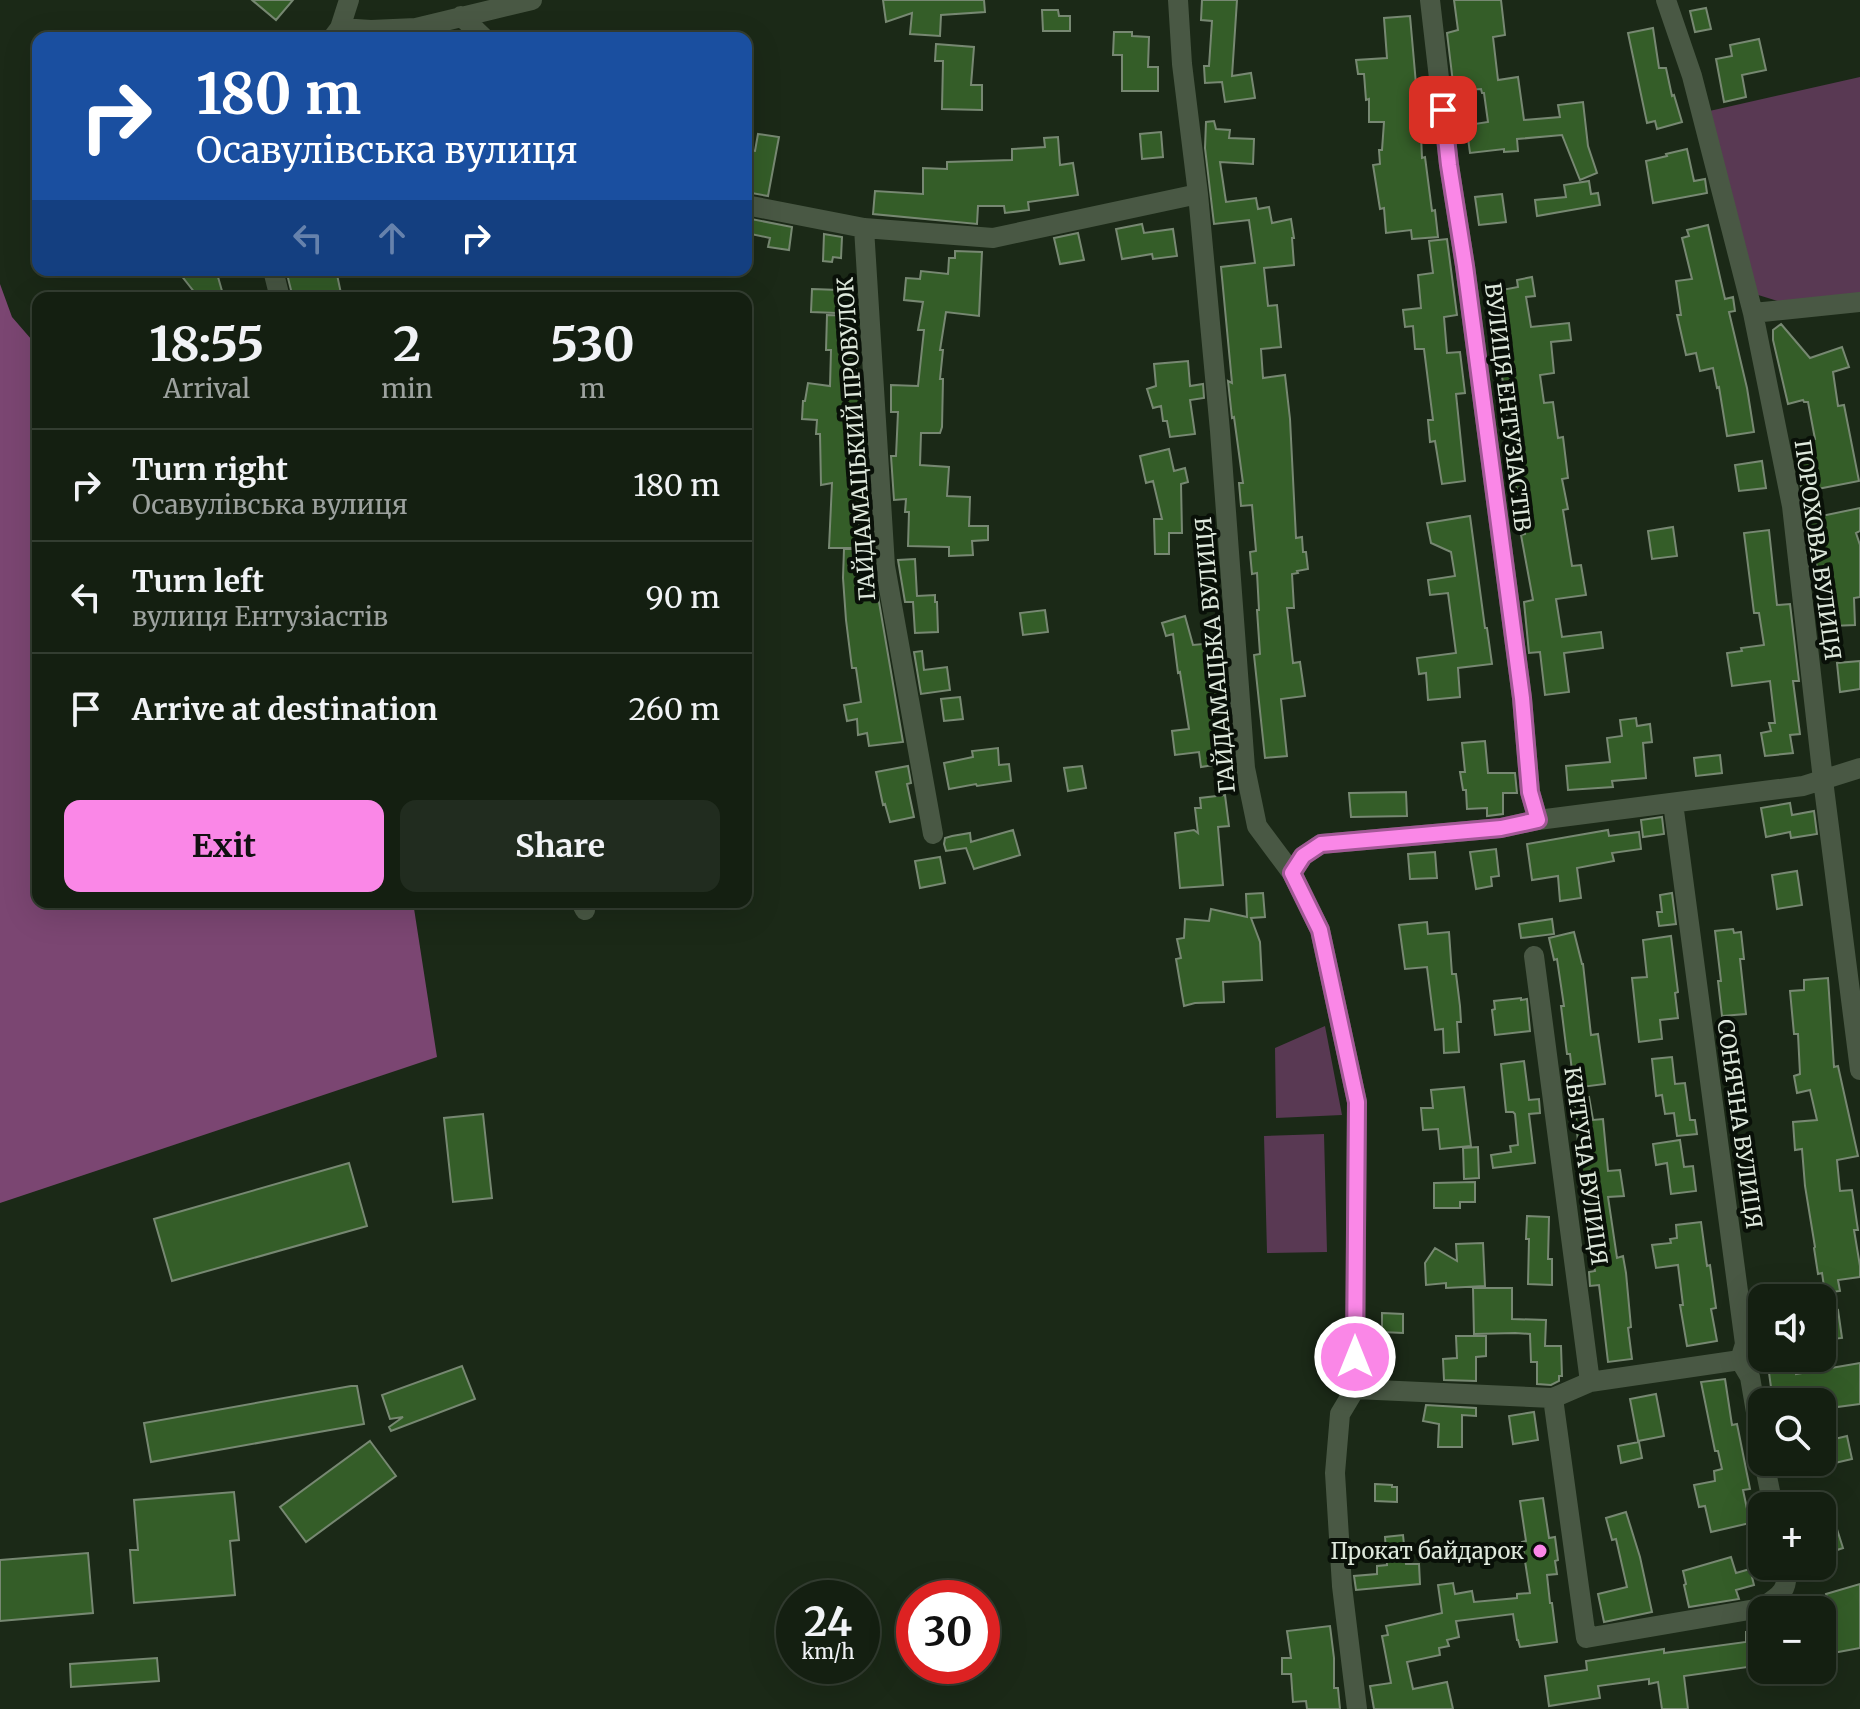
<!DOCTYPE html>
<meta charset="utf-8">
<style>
body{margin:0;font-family:Merriweather,serif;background:#212c1f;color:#f1f3f6;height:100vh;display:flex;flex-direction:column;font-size:30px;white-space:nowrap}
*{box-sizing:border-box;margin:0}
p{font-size:26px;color:#9da29f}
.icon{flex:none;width:44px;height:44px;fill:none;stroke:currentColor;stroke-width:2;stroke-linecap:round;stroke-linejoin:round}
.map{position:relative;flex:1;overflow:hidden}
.panel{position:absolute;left:32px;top:292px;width:720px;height:616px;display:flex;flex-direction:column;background:#141f11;border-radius:16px;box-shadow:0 8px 32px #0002,0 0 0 2px #333d31}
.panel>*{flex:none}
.hud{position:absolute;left:32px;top:32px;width:720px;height:244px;border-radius:16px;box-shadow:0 8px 32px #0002,0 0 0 2px #333d31;background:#1a4fa0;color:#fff;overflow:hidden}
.controls{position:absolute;left:1748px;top:1284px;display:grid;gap:16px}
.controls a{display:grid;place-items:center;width:88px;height:88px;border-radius:16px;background:#141f11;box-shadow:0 8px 32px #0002,0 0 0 2px #333d31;font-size:40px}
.speed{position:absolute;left:776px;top:1580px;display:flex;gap:16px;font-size:40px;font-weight:700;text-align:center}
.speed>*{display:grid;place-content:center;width:104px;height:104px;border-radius:50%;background:#141f11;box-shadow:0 8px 32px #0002,0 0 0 2px #333d31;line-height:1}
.speed small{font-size:20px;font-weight:400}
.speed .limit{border:12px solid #d22;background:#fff;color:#111}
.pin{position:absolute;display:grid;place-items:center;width:68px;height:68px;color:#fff;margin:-34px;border-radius:16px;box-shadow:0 4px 12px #0006}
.me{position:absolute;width:88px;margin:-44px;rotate:0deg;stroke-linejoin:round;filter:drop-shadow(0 0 6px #0008)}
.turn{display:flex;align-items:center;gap:28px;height:168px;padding:0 32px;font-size:36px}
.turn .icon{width:104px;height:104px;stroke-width:2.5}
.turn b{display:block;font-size:56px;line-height:68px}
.lanes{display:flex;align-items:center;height:76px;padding:0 32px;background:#0003;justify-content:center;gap:40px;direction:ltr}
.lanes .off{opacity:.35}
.eta{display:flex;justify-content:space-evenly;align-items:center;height:136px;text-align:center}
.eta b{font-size:48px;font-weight:700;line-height:56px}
.button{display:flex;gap:16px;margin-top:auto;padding:16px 32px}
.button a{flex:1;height:92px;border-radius:16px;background:#fa87e7;color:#111;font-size:32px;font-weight:700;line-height:92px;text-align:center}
.button a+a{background:#212c1f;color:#f1f3f6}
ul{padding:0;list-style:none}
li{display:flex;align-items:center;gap:24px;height:112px;padding:0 32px;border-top:2px solid #333d31}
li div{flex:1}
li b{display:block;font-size:30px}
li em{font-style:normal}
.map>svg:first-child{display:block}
.green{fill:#593953}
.forest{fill:#7b4672}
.building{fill:#345d28;stroke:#778872;stroke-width:2}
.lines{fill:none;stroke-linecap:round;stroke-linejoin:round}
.street{stroke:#495844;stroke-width:20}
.route-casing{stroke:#a25896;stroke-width:20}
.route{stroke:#fa87e7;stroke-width:14}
.poi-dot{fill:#fa87e7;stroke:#091008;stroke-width:3}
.labels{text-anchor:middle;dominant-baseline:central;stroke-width:8;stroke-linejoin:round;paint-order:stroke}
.street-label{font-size:22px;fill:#dee8dc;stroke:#091008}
.poi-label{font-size:22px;fill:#dee8dc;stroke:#091008;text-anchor:end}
</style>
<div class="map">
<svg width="1860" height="1709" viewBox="0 0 1860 1709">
<rect width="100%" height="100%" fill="#1b2917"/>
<path class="green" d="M1860 77V297L1790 305 1755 294 1705 112Z
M1325 1026 1342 1115 1276 1118 1275 1048Z
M1324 1134 1327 1252 1267 1253 1264 1136Z"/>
<path class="forest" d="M0 284 12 317 38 347V902H413L437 1057 0 1203Z"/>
<path class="building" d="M252 0H293L276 20Z
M883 0H984L985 12 941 15 940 36 910 34 912 13 886 22Z
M1202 0H1237L1232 76 1251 73 1255 98 1225 102 1222 82 1205 83 1204 66H1209L1212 21 1201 20Z
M1454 0H1501L1505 35 1493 37 1498 80 1518 77 1524 120 1560 117 1558 105 1583 102 1588 146 1597 173 1580 180 1562 135 1517 139 1518 151 1504 152V149L1470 153 1467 131H1469L1468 125 1488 122 1484 93H1482L1481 89 1454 91 1447 33 1458 30Z
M1706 8 1711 29 1695 32 1690 11Z
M1042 10H1058L1059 16H1070V31H1043Z
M1410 16 1416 84H1420L1423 110 1420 111 1422 158 1425 157 1432 211 1435 210 1438 237 1412 239 1411 230 1386 233 1384 208 1380 209 1373 165 1380 164 1379 150H1382L1384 122H1369V99L1366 100 1364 74H1358L1356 60 1387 58 1384 18Z
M1653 28 1659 68H1666L1672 96 1674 95 1682 122 1657 129 1655 121 1647 123 1628 33Z
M1114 32H1132V36L1149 37 1148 67H1158V91H1122V55H1113Z
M1759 39 1766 70 1742 75 1746 97 1724 102 1716 59 1732 56 1730 45Z
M936 44 974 47 971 85H982V110L942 109 943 61H935Z
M1214 121 1216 129 1230 130 1229 138 1254 139 1253 164 1220 162 1226 202 1256 198 1258 209 1269 207 1272 223 1291 219 1294 238H1292L1294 265 1264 268 1268 306 1277 305 1281 347 1261 349 1263 378 1285 375 1290 419 1296 538 1302 537 1303 552H1306L1308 569 1297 571 1298 573 1292 574 1294 608H1287L1293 663 1300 662 1305 696 1281 699 1287 756 1265 758 1254 655 1260 654 1257 610H1259L1257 573 1252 574 1250 552 1256 551 1252 505 1241 506 1239 483H1243L1234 417 1232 418 1228 381 1232 383 1221 267 1255 263 1249 220 1214 224 1205 148 1206 122Z
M1161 132 1163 157 1142 159 1140 134Z
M758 134 779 137 768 196 746 192V150L755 151Z
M1058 137 1060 165 1073 163 1078 195 1028 202 1029 210 1005 213 1004 206H978L977 224 873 214 875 191 923 194V168L947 169V162L1012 160V149L1045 147 1044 138Z
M1687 149 1694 181 1705 179 1707 193 1653 203 1646 161 1667 156 1666 154Z
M1589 181 1591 194 1598 193 1600 205 1537 216 1535 200 1566 197 1564 185Z
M1502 194 1506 222 1479 225 1475 197Z
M746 218 792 227 789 250 768 247 770 238 746 233Z
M1142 224 1144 233 1173 229 1177 256 1153 259 1152 254 1122 259 1116 229Z
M1708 225 1725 299 1733 297 1735 311 1729 312 1747 388 1754 432 1727 436 1719 387 1717 388 1713 368 1700 371 1696 353 1686 355 1677 315H1681L1676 281 1692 279 1682 238 1689 236 1687 230Z
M1078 233 1084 260 1060 264 1054 238Z
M824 234 842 237 841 258 833 257 832 262 823 261Z
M1447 239 1457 315 1444 317 1447 353 1460 352 1465 393 1456 394 1465 481 1442 484 1435 441 1430 442 1428 420H1433L1424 349H1415L1413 326 1405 327 1403 310 1421 308 1418 275 1433 273 1429 241Z
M955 251 982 252 979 316 946 312 940 350H943L940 379H943L942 427 940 433H921L920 465 949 467 947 496 970 497 969 526H988V540L972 541 973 555 949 556V547L908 546 909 512H905L906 499 894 500 891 456H896L898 412H891V385L918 386 924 330H918L923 302 904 300 906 278 920 279 921 271 948 274 949 258H955Z
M177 270H216L224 298H199Z
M286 270H336L342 298H293Z
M1532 277 1535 296 1526 297 1531 327 1569 323 1571 340 1551 342 1554 373 1540 375 1544 403 1553 402 1558 438 1563 437 1568 478 1562 479 1568 509 1563 510 1572 566 1581 565 1586 595 1556 599 1562 637 1601 632 1603 648 1564 653 1569 692 1545 695 1540 652 1529 653 1524 602 1533 600 1521 535 1525 534 1516 486 1506 405H1503L1502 403 1497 404 1495 386 1503 383 1491 300 1504 298 1502 290 1518 287 1517 280Z
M812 289 839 290 837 313 811 312Z
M827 315 856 316V375H860L864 433 861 467H866L868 501 859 500 858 548H829L832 483 821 485 820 434H816L817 420 802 419 803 401H805L808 383 830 386 831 350H826Z
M1781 324 1810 358 1842 347 1849 367 1833 372 1838 406 1844 405 1859 481 1802 492 1793 443 1815 439 1808 402H1804L1803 400 1788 404 1773 340V330Z
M1188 361 1190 386 1203 384 1204 398 1190 400 1195 434 1170 437 1167 421H1163L1161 406 1153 408 1147 389 1156 386 1154 364Z
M1169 449 1174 471 1185 468 1188 482 1181 484 1182 533H1169V554H1155L1154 519H1162L1153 481 1146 483 1140 456Z
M1762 461 1766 488 1739 491 1735 465Z
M1860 508V531L1856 533 1860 545V597L1854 598 1855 625 1832 626 1831 591 1822 592 1807 519Z
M1470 516 1485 628H1487L1492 664 1458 668 1460 697 1428 700 1426 673 1419 674 1417 658 1456 653 1448 593 1430 595 1428 580 1455 576 1451 552 1431 543 1427 523Z
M1673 527 1677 556 1652 559 1648 531Z
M1769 530 1777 605 1790 604 1799 681H1793L1800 734 1790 735 1793 753 1765 756 1761 733 1771 731 1769 723H1775L1770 681 1732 686 1727 653 1742 651 1741 648 1764 645 1759 613H1754L1744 533Z
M844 549H868V562L872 561 903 742 869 746 867 733 858 735 857 719 847 721 844 705 861 702 856 668H852L846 620 843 578Z
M915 559 917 596 935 595V602H937L938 632 915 633 913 602H905L898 560Z
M1045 610 1048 632 1023 635 1020 613Z
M1185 616 1193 645 1214 643 1218 673H1224L1226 692H1220L1224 721H1220L1226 763 1201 767 1199 752 1175 755 1172 731 1189 729 1180 672 1178 673 1173 634 1166 636 1162 623Z
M922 651 924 670 947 667 950 690 921 694 914 652Z
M1860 661V689L1840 692 1837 663Z
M960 697 963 719 944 721 941 699Z
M1636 718 1637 726 1650 724 1652 742 1643 743 1646 778 1612 781 1613 787 1568 790 1566 766 1610 762 1607 738 1622 736 1620 720Z
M1485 741 1488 773H1515L1517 793H1503V814L1487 816V808L1467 809 1466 790H1463L1460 772H1465L1462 743Z
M998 748 999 765 1009 764 1011 781 977 786 976 784 949 789 944 763 973 757 972 751Z
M1720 755 1722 773 1696 776 1694 758Z
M908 766 911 783 907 784 914 817 890 822 885 804 883 805 876 772Z
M1082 766 1086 788 1068 791 1064 768Z
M1406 792 1407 816 1351 817 1349 793Z
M1225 795 1229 826 1218 827 1223 885 1180 888 1175 833 1194 830 1198 833 1195 808H1201L1200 798Z
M1790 803 1792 815 1814 811 1817 834 1791 838 1790 832 1766 837 1761 808Z
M1662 817 1664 834 1643 837 1641 820Z
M1013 830 1020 855 974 869 966 848 946 851 944 844 945 838 952 836 970 833 971 842Z
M1608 830 1609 836 1639 832 1641 849 1612 853 1614 861 1577 868 1581 898 1560 901 1558 876 1532 880 1527 844Z
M1496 849 1499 876 1491 877 1492 886 1476 889 1470 852Z
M1435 852 1437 878 1410 879 1408 854Z
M940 857 945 883 920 888 915 861Z
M1797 871 1802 905 1777 909 1772 875Z
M1263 893 1265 917 1251 918 1260 942 1262 980 1223 982 1224 1002 1195 1003 1184 1006 1176 959 1181 958 1177 939 1184 938 1185 919 1209 921 1211 909 1247 917 1246 894Z
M1672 893 1676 924 1659 926 1657 912H1662L1660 895Z
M1552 919 1554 934 1521 938 1519 924Z
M1427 922 1428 934 1449 932 1452 974H1456L1460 1006 1461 1022H1457L1459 1052 1444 1053 1443 1029 1435 1030 1427 967 1405 969 1399 925Z
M1733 929 1734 933 1741 932 1744 959H1740L1746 1014 1722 1016 1718 981H1721L1715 931Z
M1574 932 1582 964H1583L1591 1035 1598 1034 1605 1084 1574 1088 1570 1054H1567L1561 1006H1564L1557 959 1554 960 1549 938Z
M1671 936 1678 992 1675 993 1678 1018 1660 1020 1662 1039 1639 1042 1632 978 1647 977 1643 940Z
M1828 978 1834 1067 1838 1066 1858 1156 1837 1160 1840 1191 1852 1190 1858 1230H1854L1860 1266V1277L1838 1280 1840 1291 1825 1293 1822 1273 1818 1274 1814 1248 1815 1247 1805 1186 1802 1149 1795 1150 1793 1122 1817 1120 1810 1090 1797 1093 1794 1076 1800 1074 1798 1034H1794L1790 991 1804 990V980Z
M1521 998V1000L1527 999 1530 1031 1495 1035 1492 1010 1495 1009 1494 1001Z
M1672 1057 1675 1084 1685 1083 1690 1120H1695L1697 1134 1677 1136 1674 1113 1665 1114 1662 1095 1656 1096 1652 1059Z
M1524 1061 1529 1100 1539 1099 1540 1113 1529 1114 1535 1163 1493 1168 1491 1155 1511 1152 1510 1146 1518 1145 1515 1114 1513 1112H1506L1501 1064Z
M1464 1087 1471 1146 1440 1149 1438 1129 1423 1130 1421 1108H1433L1431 1090Z
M1589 1097 1593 1120 1603 1119 1608 1171 1620 1170 1624 1196 1608 1197 1617 1258 1623 1256 1626 1273 1631 1327 1628 1328 1632 1359 1608 1362 1599 1285 1590 1286 1589 1272 1595 1271 1590 1234 1586 1235 1583 1216 1596 1215 1591 1183 1582 1184 1574 1100Z
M483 1114 492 1198 453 1202 444 1118Z
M1680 1140 1684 1167 1693 1166 1696 1191 1671 1194 1667 1163 1656 1165 1653 1144Z
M1478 1147 1479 1178 1464 1179 1463 1148Z
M349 1163 367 1226 172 1281 154 1219Z
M1475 1182V1202H1460V1208H1434V1183Z
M1527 1216 1549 1217 1548 1259H1552V1285L1528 1284 1529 1239H1526Z
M1701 1222 1707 1266 1710 1265 1716 1308 1711 1309 1717 1341 1687 1346 1680 1305H1683L1678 1265 1656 1268 1652 1245 1671 1243 1670 1239 1677 1238 1676 1225Z
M1483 1243 1485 1286 1446 1288V1283L1426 1285 1425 1263 1435 1248 1457 1261 1456 1244Z
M1473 1288H1512V1319L1546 1320 1545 1346H1561L1562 1376H1559V1381L1551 1385 1537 1384V1362H1531L1530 1334 1515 1333 1474 1334Z
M1838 1310 1842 1338 1825 1340 1822 1313Z
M1382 1313 1403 1314V1333L1382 1332Z
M1456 1336H1486V1356L1476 1357V1381L1444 1380 1443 1359 1457 1358Z
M1767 1358H1794L1796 1374 1860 1363V1404L1822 1409V1402H1773Z
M462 1366 475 1399 391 1431 389 1427 403 1417 390 1419 382 1395Z
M1725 1379 1732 1425 1737 1424 1750 1489 1743 1490 1750 1523 1711 1532 1705 1506 1699 1507 1694 1485 1715 1481 1714 1471 1722 1469 1718 1451H1715L1701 1382Z
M351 1386H357L364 1424 151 1462 144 1423Z
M1656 1394 1664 1436 1638 1441 1630 1399Z
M1426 1405 1476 1408V1416L1462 1415V1447H1438L1439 1424 1423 1421Z
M1534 1412 1538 1440 1513 1444 1509 1416Z
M1847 1436 1852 1459 1822 1466V1442Z
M370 1441 396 1476 306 1542 280 1507Z
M1639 1442 1642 1458 1621 1463 1618 1446Z
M1375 1484 1392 1485V1487H1397V1502L1375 1501Z
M234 1492 239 1540 230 1541 235 1595 134 1603 130 1550H138L134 1500Z
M1543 1498 1549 1538 1555 1537 1558 1560 1555 1561 1557 1574 1547 1575 1550 1603H1552L1557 1642 1520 1647 1518 1640H1517L1513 1614 1456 1621 1459 1637 1447 1640 1449 1646 1439 1648 1440 1655 1407 1662 1413 1689 1447 1682 1453 1709H1374L1370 1686 1391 1683 1382 1636 1388 1635 1386 1626 1442 1613 1438 1585 1453 1583 1455 1594 1472 1591 1474 1602 1517 1598V1594L1530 1593 1522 1542 1526 1541 1520 1501Z
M1626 1512 1640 1557 1652 1612 1604 1622 1598 1594 1627 1587 1616 1539 1612 1540 1606 1518Z
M1836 1526 1843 1548 1822 1555V1530Z
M1403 1535 1406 1564H1419L1420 1584 1356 1590 1354 1576 1377 1574V1566L1387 1565 1385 1537Z
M88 1553 93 1613 0 1621V1560Z
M1731 1557 1736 1573 1750 1569 1754 1585 1736 1590 1739 1599 1689 1607 1684 1585 1686 1584 1683 1571Z
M1860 1584V1648L1822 1655V1626L1834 1623 1826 1594Z
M1330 1626 1334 1658V1688H1338L1340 1709H1307L1306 1701 1293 1702 1291 1674H1282V1658H1291L1287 1631Z
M1762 1631V1665L1684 1676 1688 1709H1662L1658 1682 1649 1684V1679L1598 1686 1600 1698 1549 1706 1545 1676 1587 1670 1586 1661 1664 1649V1653L1746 1642V1632Z
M157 1658 159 1681 71 1687 70 1664Z"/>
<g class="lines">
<path class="street" d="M1178 0 1182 64 1198 194 1220 431 1245 768 1257 826 1292 873 1320 930 1357 1102 1355 1389 1340 1414 1335 1473 1342 1586 1357 1709
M1430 0 1449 165 1465 266 1522 698 1530 792 1538 820
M1666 0 1692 76 1753 313 1792 506 1823 780 1860 1070
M461 16 484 38
M340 28 371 30 416 28 532 0
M334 36 340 28 349 0
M746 205 864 228 993 238 1198 194
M864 228 885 566 933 834
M273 270 280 298
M1753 313 1860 302
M1673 803 1745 1344 1740 1360 1750 1377 1762 1447
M1292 873 1303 856 1321 844 1501 828 1538 820 1803 786 1860 768
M581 902 585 910
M1534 956 1590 1382
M1355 1389 1553 1398 1590 1382 1740 1360
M1553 1398 1586 1638 1761 1608C1781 1595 1789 1591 1786 1566
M1764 1462 1773 1506"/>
</g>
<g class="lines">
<g class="route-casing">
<path id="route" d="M1355 1357 1357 1102 1320 930 1292 873 1303 856 1321 844 1501 828 1538 820 1530 792 1522 698 1465 266 1449 165 1443 110"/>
</g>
<use href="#route" class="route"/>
</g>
<circle class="poi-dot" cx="1540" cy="1551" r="8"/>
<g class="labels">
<g class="street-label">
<text transform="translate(1508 407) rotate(83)">ВУЛИЦЯ ЕНТУЗІАСТІВ</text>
<text transform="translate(856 439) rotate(-94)">ГАЙДАМАЦЬКИЙ ПРОВУЛОК</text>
<text transform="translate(1818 550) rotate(82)">ПОРОХОВА ВУЛИЦЯ</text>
<text transform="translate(1215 655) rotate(-95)">ГАЙДАМАЦЬКА ВУЛИЦЯ</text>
<text transform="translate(1740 1124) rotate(82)">СОНЯЧНА ВУЛИЦЯ</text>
<text transform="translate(1586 1166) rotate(82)">КВІТУЧА ВУЛИЦЯ</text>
</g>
<g class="poi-label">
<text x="1524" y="1551">Прокат байдарок</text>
</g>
</g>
</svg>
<div class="controls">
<a><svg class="icon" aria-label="sound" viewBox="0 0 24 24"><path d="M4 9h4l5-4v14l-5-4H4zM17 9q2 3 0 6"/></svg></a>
<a><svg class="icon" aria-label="search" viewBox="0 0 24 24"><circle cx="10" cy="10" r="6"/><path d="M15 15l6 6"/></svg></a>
<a>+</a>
<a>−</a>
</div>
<div class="speed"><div>24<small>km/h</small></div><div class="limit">30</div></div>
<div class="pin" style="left:1443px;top:110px;background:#d93025"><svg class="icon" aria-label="arrive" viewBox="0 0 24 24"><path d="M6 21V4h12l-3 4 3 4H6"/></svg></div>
<svg class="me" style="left:1355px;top:1357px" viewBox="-20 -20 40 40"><circle r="17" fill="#fa87e7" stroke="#fff" stroke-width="3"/><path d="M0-11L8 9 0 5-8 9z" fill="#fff"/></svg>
<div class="hud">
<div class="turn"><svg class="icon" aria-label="right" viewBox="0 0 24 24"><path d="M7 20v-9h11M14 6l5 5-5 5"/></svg><div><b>180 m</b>Осавулівська вулиця</div></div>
<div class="lanes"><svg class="icon off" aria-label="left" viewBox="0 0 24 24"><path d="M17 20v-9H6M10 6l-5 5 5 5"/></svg><svg class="icon off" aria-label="ahead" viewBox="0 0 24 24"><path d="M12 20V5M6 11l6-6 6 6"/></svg><svg class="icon" aria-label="right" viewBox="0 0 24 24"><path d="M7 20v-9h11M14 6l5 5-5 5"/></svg></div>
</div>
<section class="panel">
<div class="eta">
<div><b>18:55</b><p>Arrival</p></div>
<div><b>2</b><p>min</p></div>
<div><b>530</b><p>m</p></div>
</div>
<ul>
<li><svg class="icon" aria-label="right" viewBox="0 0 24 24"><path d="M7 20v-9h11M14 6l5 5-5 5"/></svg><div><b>Turn right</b><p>Осавулівська вулиця</p></div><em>180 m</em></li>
<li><svg class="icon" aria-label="left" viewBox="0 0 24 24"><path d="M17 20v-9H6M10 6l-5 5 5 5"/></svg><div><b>Turn left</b><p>вулиця Ентузіастів</p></div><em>90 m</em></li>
<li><svg class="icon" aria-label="arrive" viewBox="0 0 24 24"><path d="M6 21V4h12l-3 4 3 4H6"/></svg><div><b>Arrive at destination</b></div><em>260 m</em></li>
</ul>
<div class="button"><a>Exit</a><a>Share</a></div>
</section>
</div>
